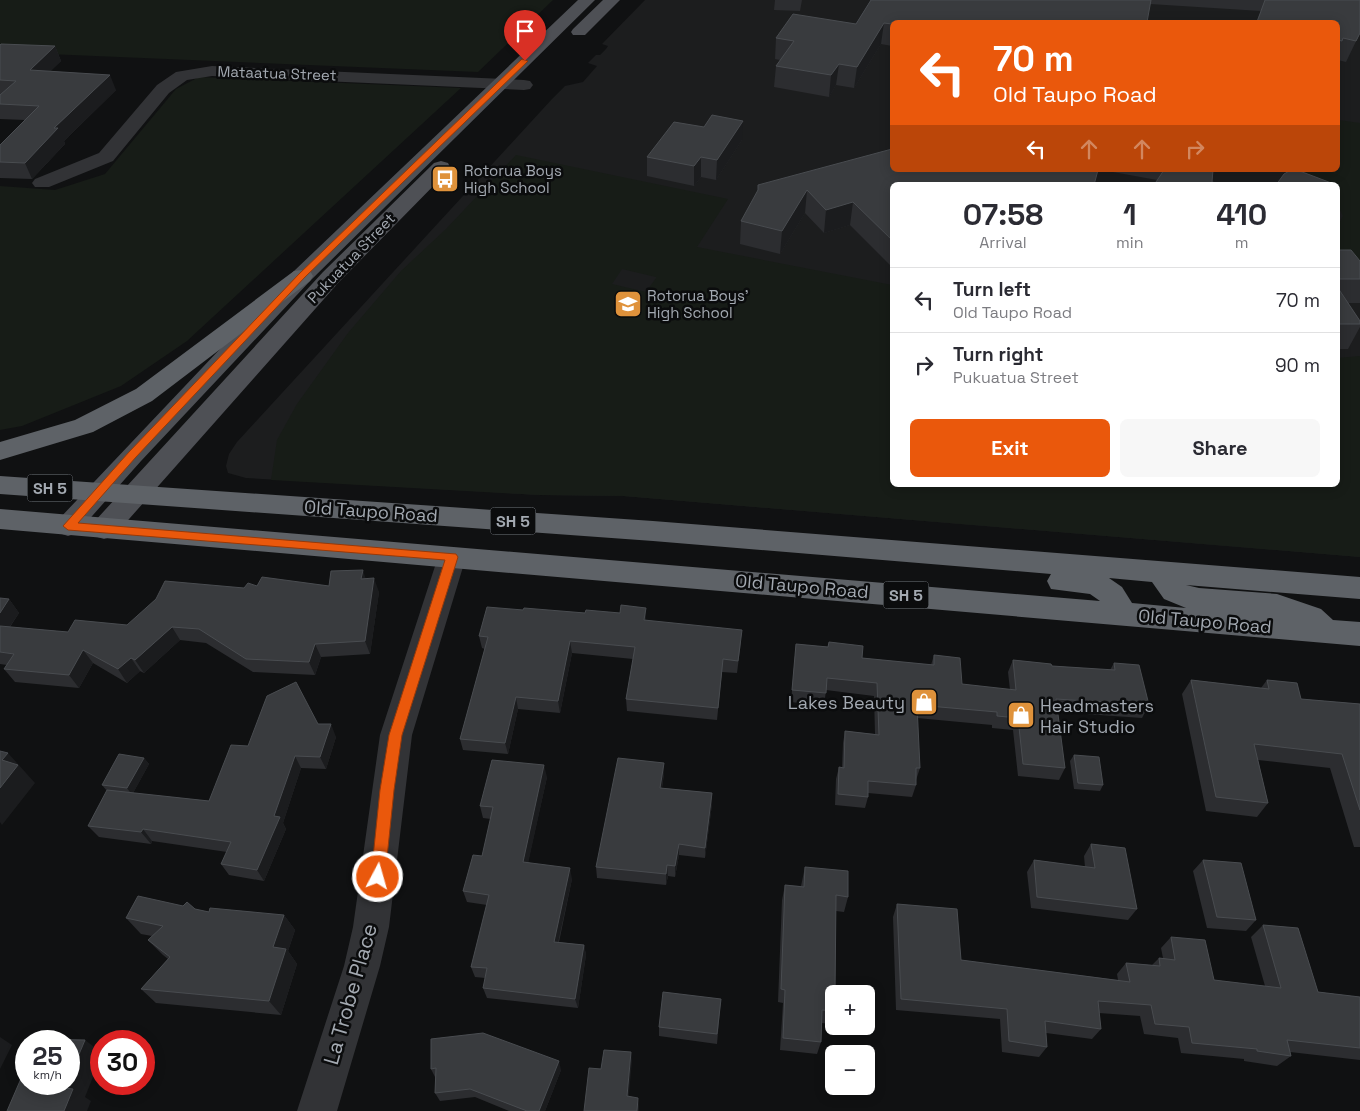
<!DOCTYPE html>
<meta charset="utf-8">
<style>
body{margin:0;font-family:"Space Grotesk",sans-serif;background:#f7f7f7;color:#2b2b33;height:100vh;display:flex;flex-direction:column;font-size:19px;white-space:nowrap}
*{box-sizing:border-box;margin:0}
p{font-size:16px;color:#7c7c81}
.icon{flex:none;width:28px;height:28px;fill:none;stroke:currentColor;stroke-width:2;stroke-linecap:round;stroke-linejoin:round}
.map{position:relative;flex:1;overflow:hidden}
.details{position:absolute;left:890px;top:182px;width:450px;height:305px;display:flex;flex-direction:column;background:#fff;border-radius:8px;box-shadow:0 2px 12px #0003}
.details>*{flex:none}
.guide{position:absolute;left:890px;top:20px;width:450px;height:152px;border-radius:8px;box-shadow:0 2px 12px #0003;background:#ea580c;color:#fff;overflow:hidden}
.tools{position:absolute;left:825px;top:985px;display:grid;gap:10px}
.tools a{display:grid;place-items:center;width:50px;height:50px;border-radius:8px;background:#fff;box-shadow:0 2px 12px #0003;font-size:25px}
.speed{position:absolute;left:15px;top:1030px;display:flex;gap:10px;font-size:25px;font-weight:700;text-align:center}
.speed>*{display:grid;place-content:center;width:65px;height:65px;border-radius:50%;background:#fff;box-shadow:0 2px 12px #0003;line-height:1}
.speed small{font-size:12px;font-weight:400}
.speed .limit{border:8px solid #d22;background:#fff;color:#111}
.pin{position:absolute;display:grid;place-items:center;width:42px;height:42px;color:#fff;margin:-51px -21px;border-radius:50% 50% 50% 0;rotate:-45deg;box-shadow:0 0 5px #0007}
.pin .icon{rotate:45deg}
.me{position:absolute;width:55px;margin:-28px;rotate:6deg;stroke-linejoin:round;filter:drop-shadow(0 0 4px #0008)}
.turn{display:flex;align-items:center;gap:18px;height:105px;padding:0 20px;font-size:22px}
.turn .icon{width:65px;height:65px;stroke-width:2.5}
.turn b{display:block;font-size:35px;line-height:42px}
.lanes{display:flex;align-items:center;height:48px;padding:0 20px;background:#0003;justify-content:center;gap:25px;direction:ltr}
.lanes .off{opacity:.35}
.eta{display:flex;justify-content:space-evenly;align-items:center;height:85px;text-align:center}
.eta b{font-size:30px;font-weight:700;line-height:35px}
.cta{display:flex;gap:10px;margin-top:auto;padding:10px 20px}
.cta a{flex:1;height:58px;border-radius:8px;background:#ea580c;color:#fff;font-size:20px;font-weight:700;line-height:58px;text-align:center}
.cta a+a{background:#f7f7f7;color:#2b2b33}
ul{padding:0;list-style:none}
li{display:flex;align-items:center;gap:15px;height:65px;padding:0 20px;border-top:1px solid #e1e1e2}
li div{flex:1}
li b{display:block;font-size:19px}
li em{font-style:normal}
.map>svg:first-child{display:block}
.built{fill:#1c1d1e;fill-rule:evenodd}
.green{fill:#171c17;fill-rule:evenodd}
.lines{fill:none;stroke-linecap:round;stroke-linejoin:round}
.street{fill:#323336;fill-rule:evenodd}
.primary{fill:#4e5055;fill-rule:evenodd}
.highway{fill:#5e6267;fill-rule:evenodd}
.wall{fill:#2c2d30}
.shaded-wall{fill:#1b1c1e}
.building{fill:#393b3e;stroke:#494c50}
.route{fill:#ea580c;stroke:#983908}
.labels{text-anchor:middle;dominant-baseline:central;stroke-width:5;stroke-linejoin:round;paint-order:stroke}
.far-street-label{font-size:15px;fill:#a3a9b1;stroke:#0b0c0d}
.far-poi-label{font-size:15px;fill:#a3a9b1;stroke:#0b0c0d;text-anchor:start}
.shield{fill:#0b0c0d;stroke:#757a80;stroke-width:1}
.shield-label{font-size:16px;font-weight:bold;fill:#a3a9b1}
.street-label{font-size:18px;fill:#a3a9b1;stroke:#0b0c0d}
.poi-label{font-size:18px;fill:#a3a9b1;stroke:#0b0c0d;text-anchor:end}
.near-street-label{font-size:21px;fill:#a3a9b1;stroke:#0b0c0d}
</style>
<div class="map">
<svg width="1360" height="1111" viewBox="0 0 1360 1111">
<rect width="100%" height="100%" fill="#101112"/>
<path class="built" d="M645 0H1360V557L623 496 539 495 246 478 228 473 226 466 229 454 237 442 552 99 565 86 583 82 597 66 588 63 596 55H600L606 49 608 46 602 44ZM892 22H1338V170H892ZM892 185H1338V485H892Z"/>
<path class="green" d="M0 0H553L478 72 0 52Z
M199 77 461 88 187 341 121 386 22 426 0 430V186L55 190 105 174 176 89Z
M1338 120 1360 123V295L1338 261V225L1343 216 1338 206V185H1309L1306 170H1338Z
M516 155 728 199 697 247 892 285V485H1338V358L1360 356V557L623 496 539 495 271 480 277 440 297 404 348 333 401 271 446 229ZM622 269 656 277V278L646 292 612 284Z"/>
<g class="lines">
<path class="street" d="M212 66 524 80 530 81 533 85 530 89 524 90 212 76 187 80 169 93 113 161 49 187H35L32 183 35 179 99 153 157 85 176 72Z
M452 547 462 550 466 557 412 735 389 927 380 966 337 1111H297L344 966 353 927 380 735 438 557 442 550Z"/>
<path class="primary" d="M578 0H595L310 281 141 461 77 533 68 536 59 533 55 526 59 519 294 271Z
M603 0H620L585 35H573L571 32 573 29Z
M441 161 448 163 450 167 448 171 339 282 114 536 104 539 94 536 91 529 94 522 323 272 434 163Z"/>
<path class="highway" d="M302 270 310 271 313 276 310 281 152 401 93 432 0 460V442L75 420 136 389 294 271Z
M0 476 653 521 1360 577V599L1186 585 1199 588 1277 594 1321 609 1333 620 1360 622V646L0 529V509L1100 601 1090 594 1051 589 1047 581 1051 574 653 541 0 494ZM1109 578 1152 582 1164 599 1186 608 1132 603 1122 587Z"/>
</g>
<path class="wall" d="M775 0H802L800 11 774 10Z
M871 0H1360V33L1346 62 1338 60V22H1256L1261 11 1150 4 892 22V46L881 44 854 88 836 85 829 97 774 87 776 66 780 60 775 59 776 38 856 24Z
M0 45 55 46 61 61 50 71 116 90 64 141 65 144 32 179 0 178V145L25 120 0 119Z
M742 140 716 180 701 177 694 186 647 176V157Z
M892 149V267L850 225 824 233 805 213 780 254 740 244 741 221Z
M1102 170H1213L1157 180Z
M1338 250 1360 261V303H1348L1360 321V327L1348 349H1338Z
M366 579 379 592 370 654 321 657 315 675 253 672 206 643 180 640 144 673 140 671 127 683 93 663 79 688 15 682 4 669 7 665 0 664V598L9 599 19 613 10 627 68 632 127 625 244 588 257 586H329Z
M646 621 741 642 737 673 722 672 717 720 627 711 626 699 633 659 572 653 560 713 518 709 508 754 463 750 460 739 485 649 482 648 479 636Z
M829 642 862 658 931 665 934 655 962 684 1010 690 1008 672 1013 660 1052 666 1110 670 1114 663 1149 705 1142 718 1057 712 1065 768 1059 780 1018 776 1013 730 992 728V725L917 718 920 768 916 780V785L912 797 868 793V797L865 808 835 805 836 779 839 767 842 768 843 743 845 731 875 734 874 696 826 690 824 706 791 702 796 644 828 647Z
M1191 680 1261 688 1267 680 1301 699 1360 704V847H1354L1330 768 1258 760 1268 803 1257 817 1206 811 1182 694Z
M318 724 336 737 326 769 301 768 283 823 286 829 264 881 229 875 221 864 227 852 152 841 151 844 99 837 88 826 107 791 102 785 144 758 149 764 133 793 209 801 248 746Z
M1074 755 1103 785 1100 791 1074 789 1070 761Z
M664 774 662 788 712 793V804L705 858 679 855 675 877 668 876 666 885 597 878 596 867Z
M547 777 528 862 572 879 559 942 584 945 586 955 578 1008 487 998 483 988 485 978 475 977 471 967 487 905 467 902 463 891 482 856 491 819 483 818 480 806Z
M1091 844 1137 909 1128 920 1031 908 1027 872 1034 860 1085 867 1084 856Z
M1203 860 1256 920 1246 931 1207 928 1193 871Z
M805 867 848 897 844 912 836 911 834 1016 831 1024 822 1023 821 1042 817 1054 780 1050 783 1003 778 1002 782 900 785 885 801 886Z
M897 904 961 960 1118 980 1117 974 1126 963 1152 965 1159 958H1163L1161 948 1171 937 1214 980 1265 986 1251 937 1263 925 1318 992 1360 997V1060L1290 1052 1291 1056 1277 1066 1244 1061V1059L1181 1053 1178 1038 1144 1034 1140 1016 1099 1013 1101 1029 1092 1039 1046 1033 1047 1047 1039 1057 1002 1052 1000 1019 896 1010 893 917Z
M195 909 209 912 284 915 295 930 288 951 297 964 281 1015 156 1003 141 989 168 959 163 955 148 940 152 936 141 934 126 918Z
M721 999 717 1044 659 1036V1027Z
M431 1039 561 1070 545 1111H509L475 1097 440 1101 435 1093V1077L431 1069Z"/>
<path class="shaded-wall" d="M884 23 881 44 854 88 857 67Z
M55 46 61 61 37 85 30 70Z
M839 64 836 85 829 97 831 75Z
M110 75 116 90 64 141 65 144 32 179 25 163 54 128Z
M743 121 742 140 716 180 717 160Z
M701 157V177L694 186V166Z
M807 190 805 213 780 254 782 231Z
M853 202 850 225 824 233 826 210Z
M363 570 367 583 361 579Z
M374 578 379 592 370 654 365 641Z
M9 599 19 613 2 638 0 635V613Z
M646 608V620H644Z
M172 627 180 640 144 673 135 660Z
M570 641 572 653 560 713 558 701Z
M315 644 321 657 315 675 309 662Z
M83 650 93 663 79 688 69 675Z
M131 658 140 671 127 683 118 669Z
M516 697 518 709 508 754 505 743Z
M331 724 336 737 326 769 320 757Z
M8 753 35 783 2 825 0 822V788L2 760Z
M295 756 301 768 283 823 286 829 264 881 257 870 274 816Z
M144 758 149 764 132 795 127 788Z
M664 763V774L660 799V788Z
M544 765 547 777 526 873 523 862Z
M712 793V804L705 858V848Z
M143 829 152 841 151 844 141 832Z
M679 844V855L675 877V866Z
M667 865 668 876 666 885V874Z
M570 868 572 879 556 952 554 942Z
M284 915 295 930 288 951 297 964 281 1015 269 1001 273 947Z
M584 945 586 955 578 1008 575 999Z
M0 1037 12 1045 0 1069Z
M85 1040 101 1052V1057L85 1097 91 1101 87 1111H64V1088L66 1084H69V1078Z
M631 1052 632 1061 628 1105 627 1096Z
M559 1061 561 1070 545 1111H539Z
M638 1098 639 1106V1111H637Z"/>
<path class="building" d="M871 0H1151L1147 22H892V24L884 23 857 67 839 64 831 75 776 66 794 41 776 38 793 14 856 24Z
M1265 0H1360V33L1356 41 1343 38 1342 41 1338 40V22H1257Z
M1 44 55 46 30 70 110 75 54 128H58L25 163 0 162V145L39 106 0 104V95L16 81 0 80V45Z
M712 115 743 121 717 160 701 157 694 166 647 157 674 122 704 127Z
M892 149V170H1098L1094 185H892V240L853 202 826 210 807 190 782 231 741 221 758 190V185Z
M1164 170H1213L1212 182 1220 184V185H1154Z
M1291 170H1297L1334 184V185H1276L1284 174Z
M1338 250H1351L1360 261V279H1338Z
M1338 288 1360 321V324H1338Z
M363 570 361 579 374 578 365 641 315 644 309 662 246 659 199 629 172 627 135 660 131 658 118 669 83 650 69 675 4 669 14 654 0 652V626L68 632 75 620 127 625 156 599 165 581 244 588 248 583 257 586 262 577 329 586 331 571Z
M0 598 9 599 0 613Z
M621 605 646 608 644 620 742 630 738 661 723 659 718 708 626 699 635 647 570 641 558 701 516 697 505 743 460 739 488 637 479 636 487 607 523 610 524 608 585 613 586 610 620 613Z
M829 642 863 646 862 658 934 665V655L960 658 962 684 1016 690 1013 660 1051 664 1052 666 1115 670 1114 663 1139 665 1149 705 1056 699 1065 768 1023 764 1018 718 997 716V712L917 705 920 768H916V785L868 781V797L838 794 839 767 844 768 845 731 879 735 877 683 827 678 826 693 792 690 796 644 828 647Z
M1191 680 1269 689 1267 680 1297 683 1301 699 1360 704V810L1342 754 1254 744 1268 803 1216 797Z
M296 682 318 724H331L320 757 295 756 274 816 280 817 257 870 221 864 231 842 143 829 141 832 88 826 107 790 209 801 231 745 248 746 267 696Z
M0 751 8 753 2 760 18 765 0 788Z
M119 754 144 758 127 788 102 785Z
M1074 755 1099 757 1103 785 1078 783Z
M618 758 664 763 660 788 712 793 705 848 679 844 675 866 667 865 666 874 596 867Z
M492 760 544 765 523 862 570 868 554 942 584 945 575 999 483 988 487 968 471 967 489 895 463 891 473 855 482 856 493 807 480 806Z
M1091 844 1125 848 1137 909 1037 897 1034 860 1095 868Z
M1203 860 1241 863 1256 920 1217 917Z
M805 867 848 871V897L836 895 835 994H834V1011L822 1010 821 1042 783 1038 785 990 781 989 785 885 804 887Z
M138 896 183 906 187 902 195 909 209 912 210 908 284 915 273 947 286 949 269 1001 141 989 170 957 148 940 163 926 126 918Z
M897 904 957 909 961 960 1130 982 1126 963 1160 966 1159 958 1175 960 1171 937 1205 940 1214 980 1281 988 1263 925 1298 928 1318 992 1360 997V1048L1287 1040 1291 1056 1257 1051V1049L1192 1043 1189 1027 1155 1024 1151 1005 1098 1001 1101 1029 1045 1021 1047 1047 1009 1041 1007 1009 901 999Z
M663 992 721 999 717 1034 659 1027Z
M483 1033 559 1061 539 1111H527L470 1089 435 1093 436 1068 431 1069V1039Z
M39 1039 85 1040 69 1078V1041H38Z
M604 1050 631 1052 627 1096 638 1098 637 1111H584L589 1068 601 1069Z
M26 1067V1084H66L64 1088 73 1089 64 1111H7Z"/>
<path class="route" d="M522 59 528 61 305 277 136 457 78 523 456 554 458 557 402 735 394 790 385 877 383 882 378 884 373 882 371 877 380 790 389 735 445 560 68 530 63 526 129 452 299 274Z"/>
<defs>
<g id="bus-square" transform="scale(1.4375)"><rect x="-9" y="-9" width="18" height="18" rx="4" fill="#df923b" stroke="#0b0c0d"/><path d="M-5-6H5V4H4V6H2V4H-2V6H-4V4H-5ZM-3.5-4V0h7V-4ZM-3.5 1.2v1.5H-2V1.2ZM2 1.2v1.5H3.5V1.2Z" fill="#fff"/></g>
<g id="school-square" transform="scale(1.4375)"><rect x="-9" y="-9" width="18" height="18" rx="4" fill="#df923b" stroke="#0b0c0d"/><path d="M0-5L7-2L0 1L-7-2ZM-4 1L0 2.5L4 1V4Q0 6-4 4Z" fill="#fff"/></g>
<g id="shop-square" transform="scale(1.4375)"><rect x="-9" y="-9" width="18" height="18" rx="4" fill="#df923b" stroke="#0b0c0d"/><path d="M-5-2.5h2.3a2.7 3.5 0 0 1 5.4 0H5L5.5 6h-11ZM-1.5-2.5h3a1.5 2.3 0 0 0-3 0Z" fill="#fff"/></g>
</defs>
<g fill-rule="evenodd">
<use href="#bus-square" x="445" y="179"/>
<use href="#school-square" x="628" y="304"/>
<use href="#shop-square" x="924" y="702"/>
<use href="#shop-square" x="1021" y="715"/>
</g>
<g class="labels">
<g class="far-street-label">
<text transform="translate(277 73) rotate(2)">Mataatua Street</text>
<text transform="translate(351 258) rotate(-46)">Pukuatua Street</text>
</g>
<g class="far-poi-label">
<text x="464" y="170">Rotorua Boys<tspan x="464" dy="17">High School</tspan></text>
<text x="647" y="295">Rotorua Boys'<tspan x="647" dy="17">High School</tspan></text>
</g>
<g class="shield">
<rect x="27.5" y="474.5" width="45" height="27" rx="4"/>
<rect x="490.5" y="507.5" width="45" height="27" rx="4"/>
<rect x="883.5" y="581.5" width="45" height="27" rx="4"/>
</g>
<g class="shield-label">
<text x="50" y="488">SH 5</text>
<text x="513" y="521">SH 5</text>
<text x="906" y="595">SH 5</text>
</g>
<g class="street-label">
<text transform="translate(371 511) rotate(4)">Old Taupo Road</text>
<text transform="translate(802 586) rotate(5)">Old Taupo Road</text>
<text transform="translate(1205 621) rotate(5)">Old Taupo Road</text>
</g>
<g class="poi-label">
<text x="905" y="702">Lakes Beauty</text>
<text x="1040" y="705" text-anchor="start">Headmasters<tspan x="1040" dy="21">Hair Studio</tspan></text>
</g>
<g class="near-street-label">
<text transform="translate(350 994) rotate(-74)">La Trobe Place</text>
</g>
</g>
</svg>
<div class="tools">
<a>+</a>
<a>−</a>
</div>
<div class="speed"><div>25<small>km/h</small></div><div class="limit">30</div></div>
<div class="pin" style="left:525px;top:61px;background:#d93025"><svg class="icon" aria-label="arrive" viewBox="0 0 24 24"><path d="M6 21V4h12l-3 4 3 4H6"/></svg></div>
<svg class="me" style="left:378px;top:877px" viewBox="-20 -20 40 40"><circle r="17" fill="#ea580c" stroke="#fff" stroke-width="3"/><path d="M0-11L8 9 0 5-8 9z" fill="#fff"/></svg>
<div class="guide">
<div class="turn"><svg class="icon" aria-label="left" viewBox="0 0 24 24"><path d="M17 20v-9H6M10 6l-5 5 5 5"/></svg><div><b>70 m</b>Old Taupo Road</div></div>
<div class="lanes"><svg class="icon" aria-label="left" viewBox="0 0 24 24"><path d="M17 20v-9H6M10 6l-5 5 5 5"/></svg><svg class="icon off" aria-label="ahead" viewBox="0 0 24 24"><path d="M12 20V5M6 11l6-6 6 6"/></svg><svg class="icon off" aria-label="ahead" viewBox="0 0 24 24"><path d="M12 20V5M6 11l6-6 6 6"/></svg><svg class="icon off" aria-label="right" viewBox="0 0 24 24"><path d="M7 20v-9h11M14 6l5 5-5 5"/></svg></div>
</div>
<section class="details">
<div class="eta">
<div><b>07:58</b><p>Arrival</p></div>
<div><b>1</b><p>min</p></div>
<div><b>410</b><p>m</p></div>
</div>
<ul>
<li><svg class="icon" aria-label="left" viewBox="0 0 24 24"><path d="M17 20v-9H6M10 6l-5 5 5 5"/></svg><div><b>Turn left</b><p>Old Taupo Road</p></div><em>70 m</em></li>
<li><svg class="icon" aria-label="right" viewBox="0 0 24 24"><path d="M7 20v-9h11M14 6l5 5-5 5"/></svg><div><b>Turn right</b><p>Pukuatua Street</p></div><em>90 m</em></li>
</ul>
<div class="cta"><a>Exit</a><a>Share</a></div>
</section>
</div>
